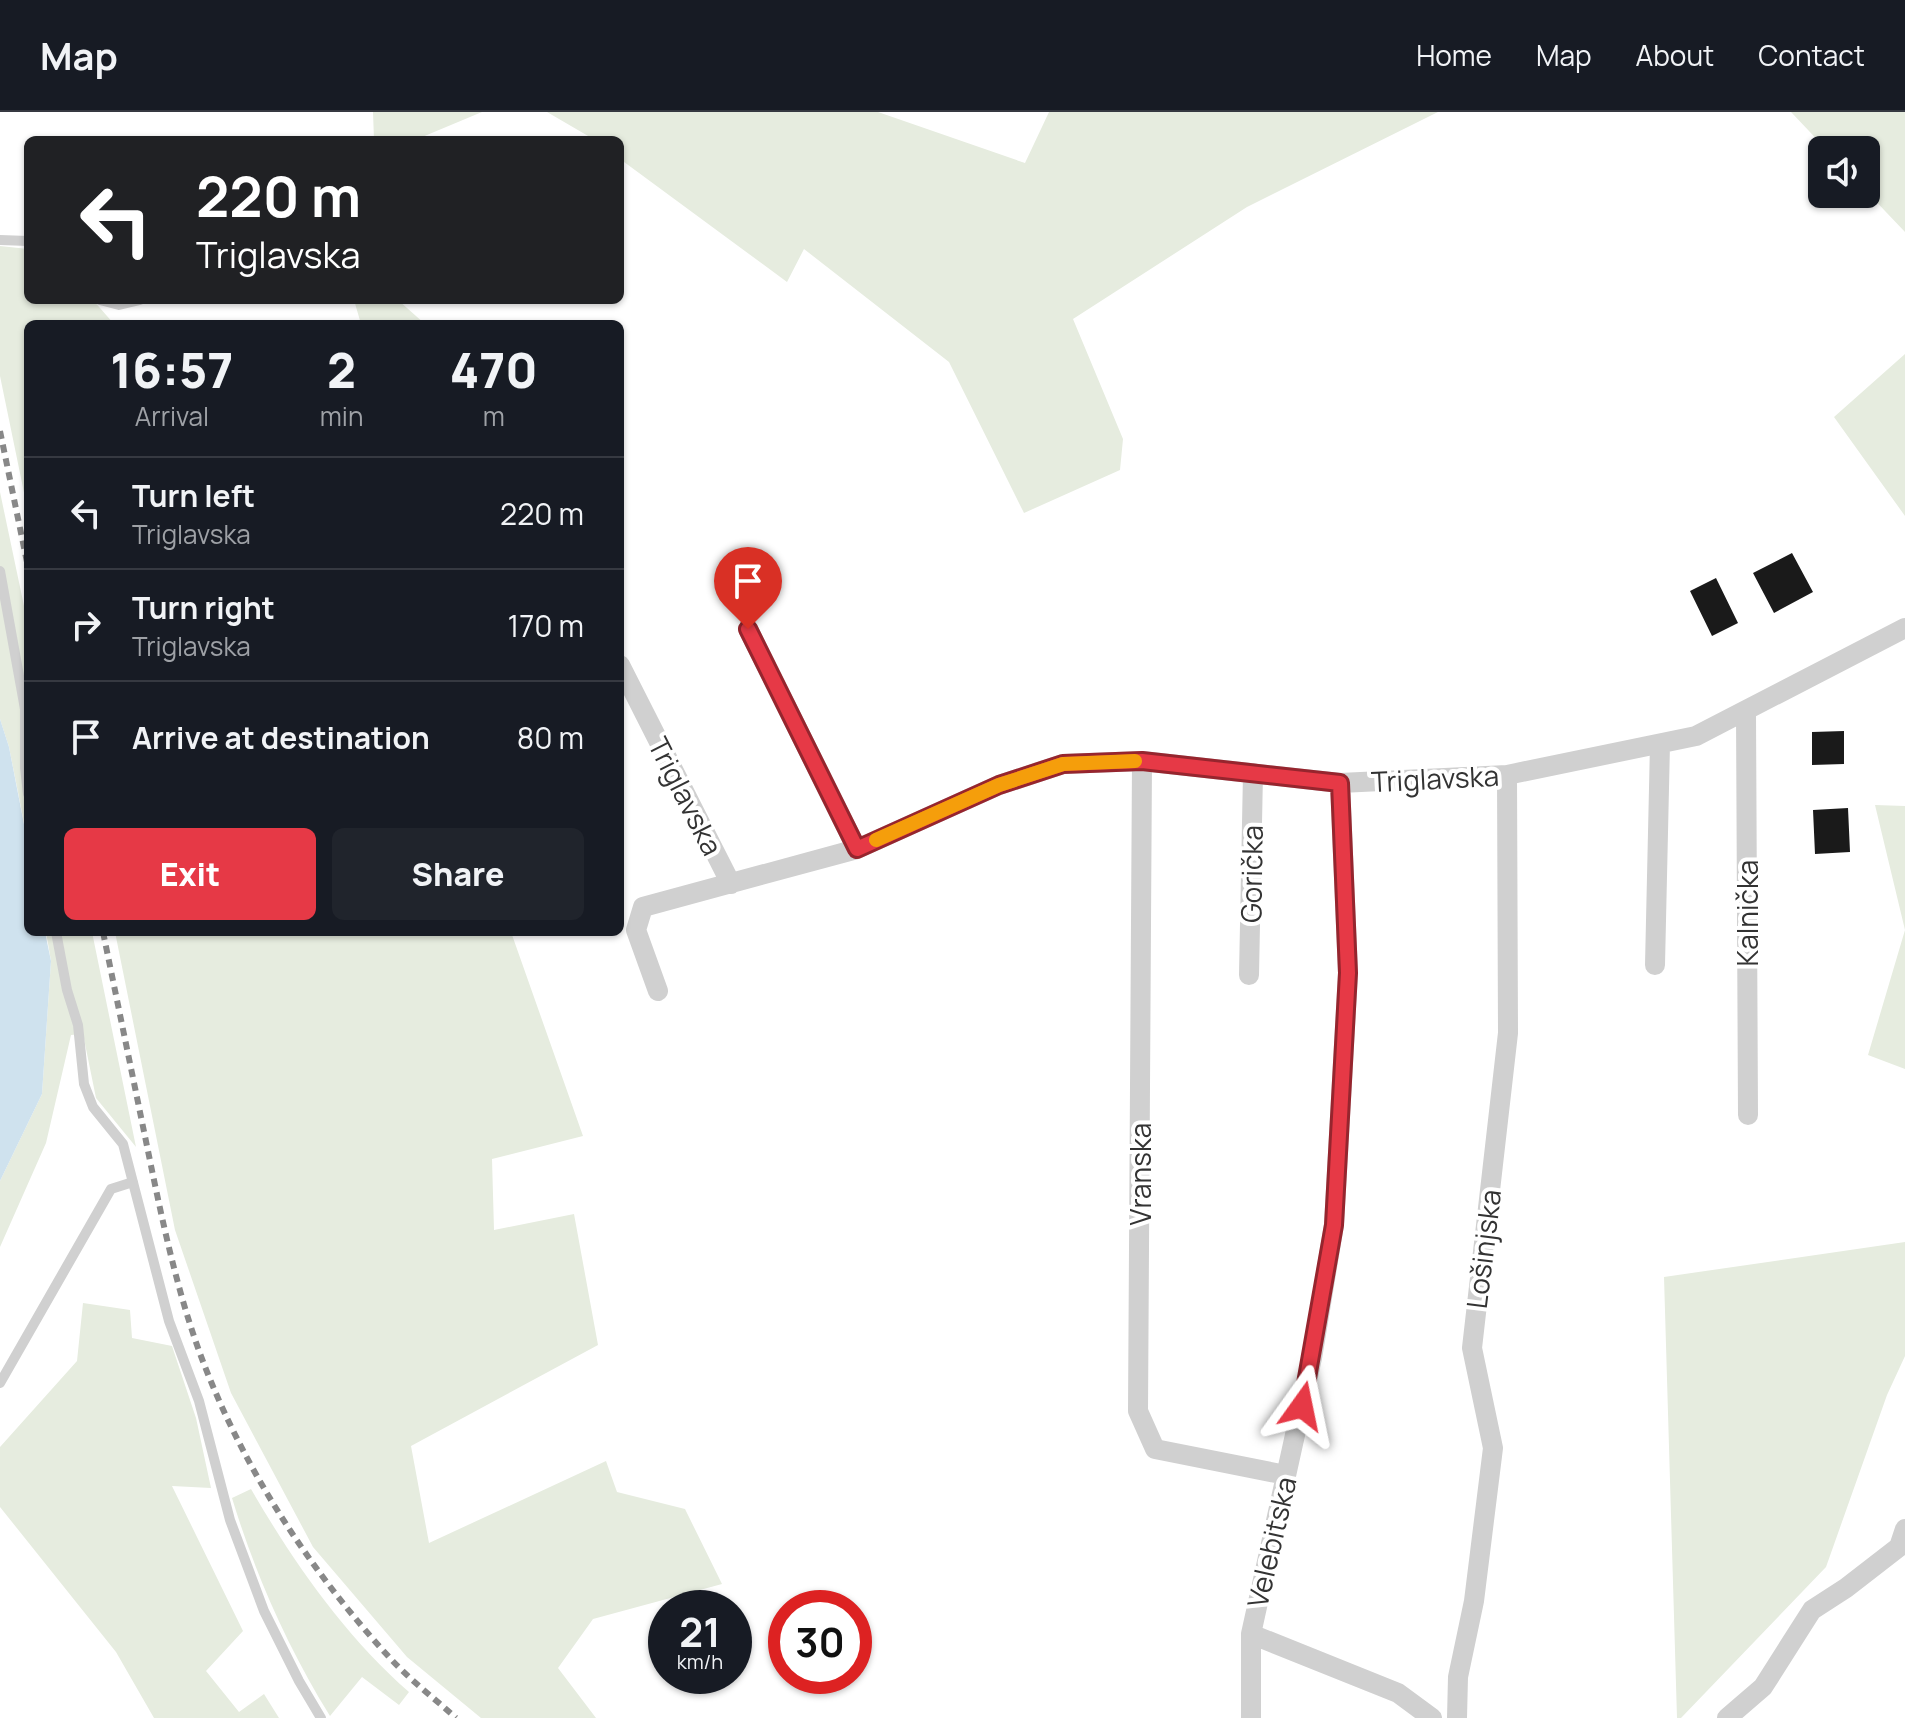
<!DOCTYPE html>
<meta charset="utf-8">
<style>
body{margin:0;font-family:Manrope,sans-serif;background:#20242c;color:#f1f3f6;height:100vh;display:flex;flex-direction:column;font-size:30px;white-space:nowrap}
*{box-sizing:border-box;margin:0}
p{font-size:26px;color:#9ea1a6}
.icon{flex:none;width:44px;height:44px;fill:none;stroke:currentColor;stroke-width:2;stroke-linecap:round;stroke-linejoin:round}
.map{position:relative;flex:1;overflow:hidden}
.panel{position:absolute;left:24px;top:208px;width:600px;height:616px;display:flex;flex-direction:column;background:#171b24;border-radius:12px;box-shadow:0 2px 6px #0004}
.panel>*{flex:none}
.guide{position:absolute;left:24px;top:24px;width:600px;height:168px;border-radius:12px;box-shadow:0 2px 6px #0004;background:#202124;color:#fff;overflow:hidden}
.fabs{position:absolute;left:1808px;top:24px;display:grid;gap:16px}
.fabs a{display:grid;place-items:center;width:72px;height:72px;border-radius:12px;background:#171b24;box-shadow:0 2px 6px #0004;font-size:40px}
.speed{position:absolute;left:648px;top:1478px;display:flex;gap:16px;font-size:40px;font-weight:700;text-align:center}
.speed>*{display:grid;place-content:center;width:104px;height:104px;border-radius:50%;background:#171b24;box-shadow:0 2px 6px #0004;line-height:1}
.speed small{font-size:20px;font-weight:400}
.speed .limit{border:12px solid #d22;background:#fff;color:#111}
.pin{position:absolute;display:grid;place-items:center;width:68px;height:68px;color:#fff;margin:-82px -34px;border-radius:50% 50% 50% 0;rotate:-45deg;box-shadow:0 0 8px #0007}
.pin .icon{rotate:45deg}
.me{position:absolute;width:88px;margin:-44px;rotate:12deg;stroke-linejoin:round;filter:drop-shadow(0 0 6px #0008)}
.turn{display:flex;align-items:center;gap:28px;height:168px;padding:0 40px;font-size:36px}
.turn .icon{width:104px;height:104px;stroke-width:2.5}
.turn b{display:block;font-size:56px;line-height:68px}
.eta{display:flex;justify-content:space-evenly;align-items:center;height:136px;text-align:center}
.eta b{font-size:48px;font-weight:800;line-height:56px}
.button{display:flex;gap:16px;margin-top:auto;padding:16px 40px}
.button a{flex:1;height:92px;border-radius:12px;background:#e63946;color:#fff;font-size:32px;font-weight:800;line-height:92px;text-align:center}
.button a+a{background:#20242c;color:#f1f3f6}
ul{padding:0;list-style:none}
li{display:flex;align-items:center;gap:24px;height:112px;padding:0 40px;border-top:2px solid #363941}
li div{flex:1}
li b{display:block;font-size:30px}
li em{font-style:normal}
header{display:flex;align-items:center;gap:48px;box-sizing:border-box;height:112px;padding:0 40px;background:#171b24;border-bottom:2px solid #363941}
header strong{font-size:38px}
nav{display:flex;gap:44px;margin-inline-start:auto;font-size:28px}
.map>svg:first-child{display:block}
.green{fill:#e6ecdf}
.water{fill:#cfe2ee}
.building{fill:#1a1a1a}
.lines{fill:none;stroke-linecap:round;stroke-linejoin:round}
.lane{stroke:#d0d0d0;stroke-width:10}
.street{stroke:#d0d0d0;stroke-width:20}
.rail{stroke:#888;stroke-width:6;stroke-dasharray:8 6;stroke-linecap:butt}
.route-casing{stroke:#96252e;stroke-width:20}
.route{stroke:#e63946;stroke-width:14}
.slow{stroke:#f59e0b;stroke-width:14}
.labels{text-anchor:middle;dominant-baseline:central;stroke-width:8;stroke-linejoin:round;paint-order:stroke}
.street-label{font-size:28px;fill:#333;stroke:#fff}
</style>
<header>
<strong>Map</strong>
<nav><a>Home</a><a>Map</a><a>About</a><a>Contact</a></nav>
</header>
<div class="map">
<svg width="1905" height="1606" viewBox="0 0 1905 1606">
<rect width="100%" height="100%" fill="#fff"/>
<path class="green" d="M373 0H482L415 28H374Z
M547 0H878L1025 51 1049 0H1438L1247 95 1073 207 1123 327 1120 358 1024 401 949 250 804 137 787 170 620 47V28H595Z
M1791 0H1905V120L1866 79V38H1827Z
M0 134 28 137V188H93L114 212H28V400L0 264Z
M354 188H398L425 212H361Z
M1905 242V404L1834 305Z
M0 380 28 513V731L9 635 0 607Z
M1875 693 1905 694V957L1868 943 1905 818Z
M46 820H92L136 1035 96 986 83 922 71 923 46 1031 0 1135V1069L42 982 51 849Z
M115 820H511L583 1024 492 1047 494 1118 574 1102 598 1233 411 1334 429 1431 606 1349 617 1380 685 1397 722 1472 593 1507 558 1556 596 1606H481L407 1545 313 1435 231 1281 175 1118Z
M1905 1130V1244L1887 1283 1826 1455 1681 1606H1677L1664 1165Z
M83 1191 130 1198 132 1226 172 1234 196 1306 211 1376 172 1374 243 1519 206 1559 239 1600 264 1582 279 1606H154L116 1540 0 1395V1335L77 1249Z
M251 1377C294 1451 344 1523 409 1580L399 1593 362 1565 330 1604C288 1536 255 1462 232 1386Z"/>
<path class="water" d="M0 607 9 635 28 733V820H45L51 849 42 982 0 1069Z"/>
<path class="building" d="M1792 441 1813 480 1774 501 1753 461Z
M1716 466 1738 511 1712 524 1690 479Z
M1844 619V652L1812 653V620Z
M1848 696 1850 740 1815 742 1813 698Z"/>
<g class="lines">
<path class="lane" d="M0 128 28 129
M100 188 119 193 140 188
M0 459 25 597V656L28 682
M56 820 67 878 78 913 84 972 93 995 123 1032 169 1209 199 1289 230 1408 264 1499 299 1569 321 1606
M0 1271 111 1077 133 1070"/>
<path class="street" d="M748 517 857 737
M620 553 731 772
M1746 600 1748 1003
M1142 649 1138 1299 1155 1337 1286 1363
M1340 671 1348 861 1334 1113 1312 1246 1251 1522 1398 1581 1432 1606
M1655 853 1660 632
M1249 863 1253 661
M658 879 636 818 643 795 857 737 999 673 1063 652 1142 649 1340 671 1507 663 1696 624 1905 516
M1251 1606V1522
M1457 1606 1458 1565 1474 1489 1493 1336 1472 1236 1508 921 1507 663
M1727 1606 1763 1575 1812 1498 1846 1476 1899 1435 1905 1417"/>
<path class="rail" d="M0 319 28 455
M103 820C118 893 133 966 148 1039 164 1117 181 1199 212 1272 254 1373 316 1465 389 1545 409 1567 434 1586 456 1606"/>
</g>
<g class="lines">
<g class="route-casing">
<path id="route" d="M748 517 857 737 999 673 1063 652 1142 649 1340 671 1348 861 1334 1113 1302 1294"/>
</g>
<use href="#route" class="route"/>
<path class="slow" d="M876 728 999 673 1063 652 1135 649"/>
</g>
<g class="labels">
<g class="street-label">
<text transform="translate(1435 666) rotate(-3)">Triglavska</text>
<text transform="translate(686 684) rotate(63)">Triglavska</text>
<text transform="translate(1251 762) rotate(-89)">Gorička</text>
<text transform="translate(1747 801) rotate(-90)">Kalnička</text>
<text transform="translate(1140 1062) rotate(-90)">Vranska</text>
<text transform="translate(1483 1137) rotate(-83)">Lošinjska</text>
<text transform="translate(1271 1430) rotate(-77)">Velebitska</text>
</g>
</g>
</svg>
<div class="fabs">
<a><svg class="icon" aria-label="sound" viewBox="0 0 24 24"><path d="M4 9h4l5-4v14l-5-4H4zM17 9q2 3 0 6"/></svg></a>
</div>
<div class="speed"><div>21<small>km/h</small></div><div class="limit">30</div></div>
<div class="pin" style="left:748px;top:517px;background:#d93025"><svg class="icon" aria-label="arrive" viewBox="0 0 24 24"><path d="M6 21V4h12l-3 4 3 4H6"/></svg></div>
<svg class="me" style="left:1302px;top:1294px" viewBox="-20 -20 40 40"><path d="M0-17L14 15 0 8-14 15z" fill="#e63946" stroke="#fff" stroke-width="4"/></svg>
<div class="guide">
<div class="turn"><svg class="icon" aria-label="left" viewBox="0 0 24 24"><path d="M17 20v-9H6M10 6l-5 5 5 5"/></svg><div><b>220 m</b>Triglavska</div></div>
</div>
<section class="panel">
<div class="eta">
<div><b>16:57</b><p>Arrival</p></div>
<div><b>2</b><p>min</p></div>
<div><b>470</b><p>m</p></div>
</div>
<ul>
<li><svg class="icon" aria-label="left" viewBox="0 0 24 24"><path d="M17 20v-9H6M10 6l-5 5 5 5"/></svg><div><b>Turn left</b><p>Triglavska</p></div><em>220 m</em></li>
<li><svg class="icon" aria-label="right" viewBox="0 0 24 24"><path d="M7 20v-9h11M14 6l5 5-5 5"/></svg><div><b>Turn right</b><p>Triglavska</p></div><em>170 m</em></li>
<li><svg class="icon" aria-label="arrive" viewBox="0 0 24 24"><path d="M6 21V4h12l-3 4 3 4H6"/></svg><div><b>Arrive at destination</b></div><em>80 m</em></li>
</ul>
<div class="button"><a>Exit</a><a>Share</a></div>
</section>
</div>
